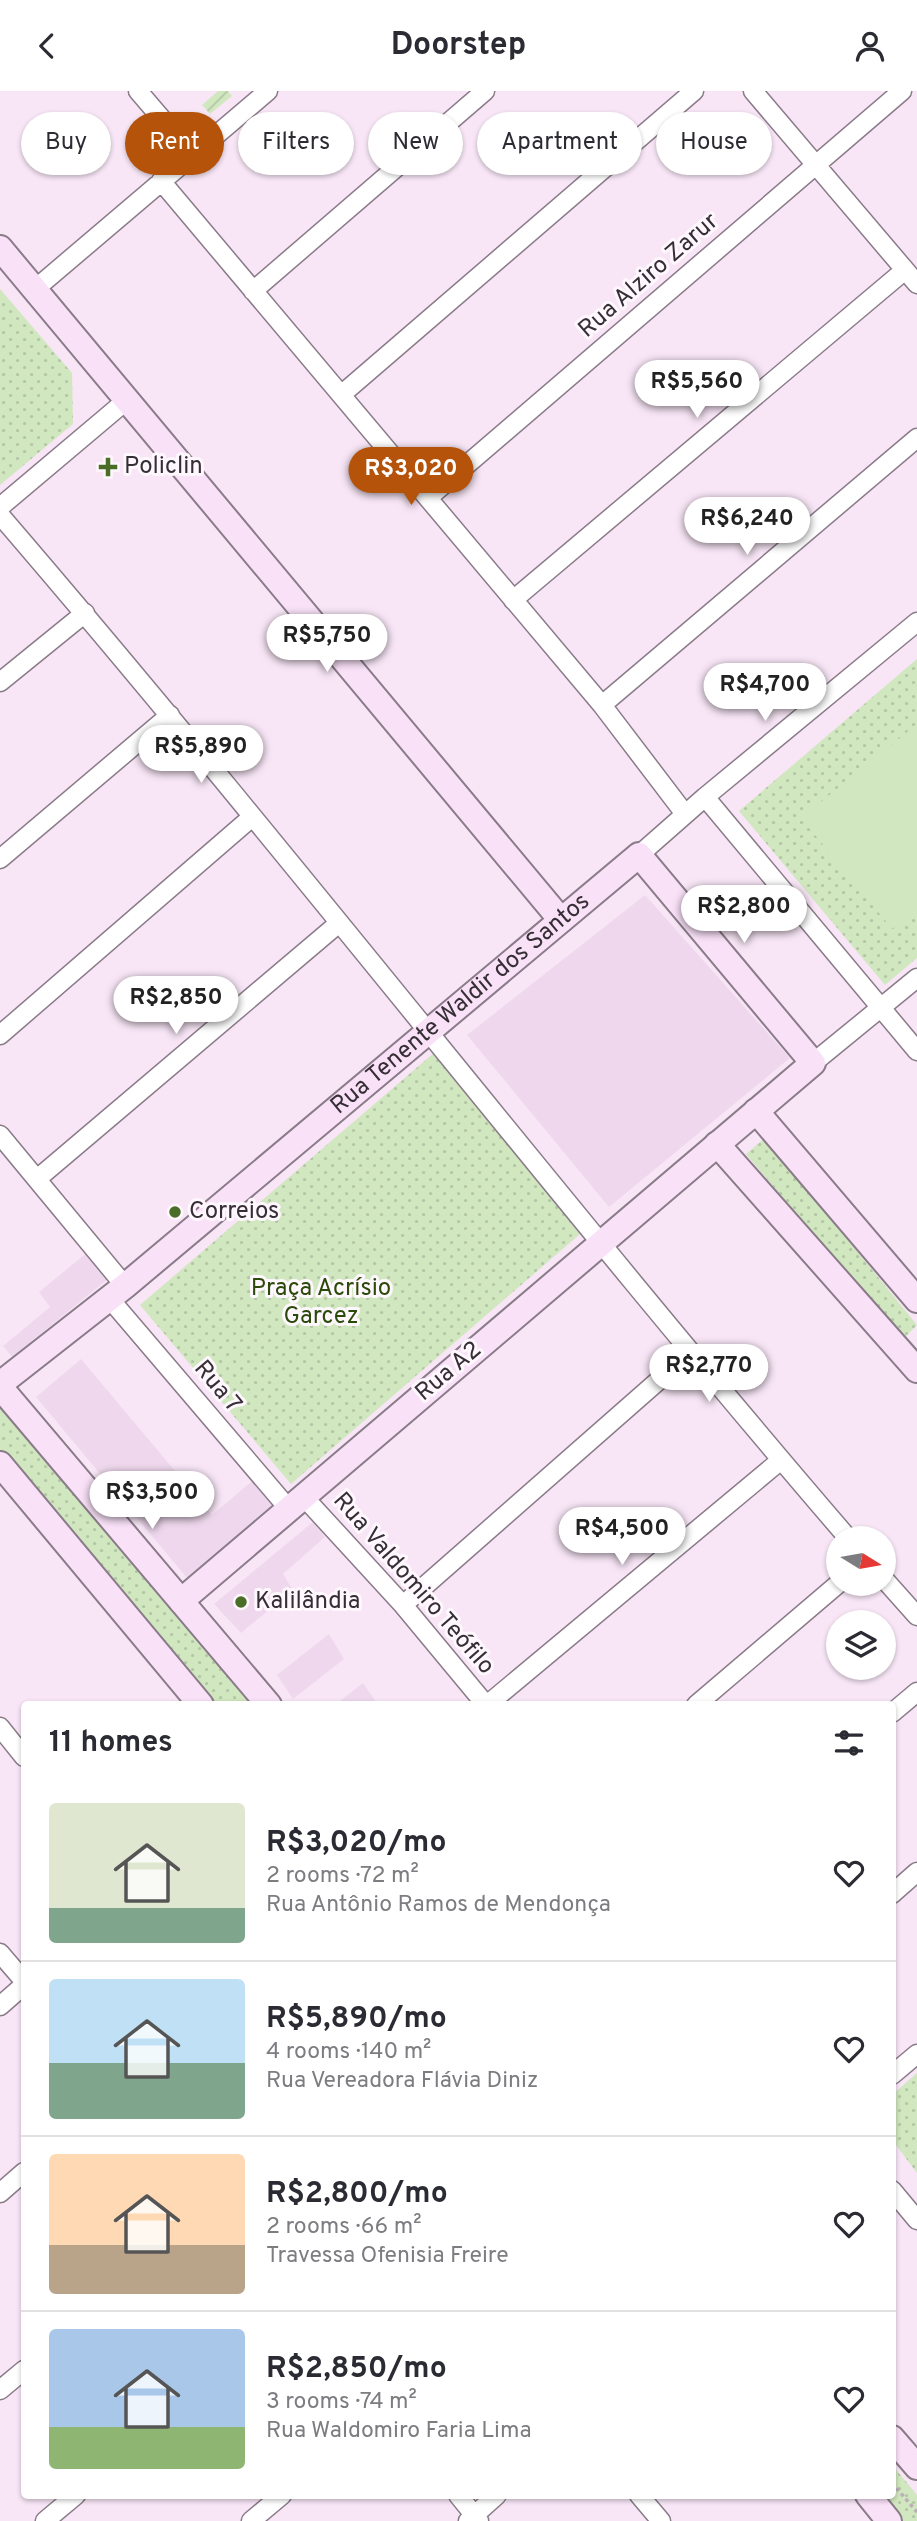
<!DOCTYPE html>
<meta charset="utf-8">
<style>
:root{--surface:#fff;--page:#f2f2f3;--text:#2b2b33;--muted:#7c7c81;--line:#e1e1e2;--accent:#b45309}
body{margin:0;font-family:Overpass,sans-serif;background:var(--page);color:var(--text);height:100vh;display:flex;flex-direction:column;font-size:26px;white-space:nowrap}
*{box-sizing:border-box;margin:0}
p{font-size:23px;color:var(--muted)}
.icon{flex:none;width:38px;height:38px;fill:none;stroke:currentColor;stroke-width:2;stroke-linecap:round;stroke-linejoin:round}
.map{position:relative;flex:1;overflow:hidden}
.sheet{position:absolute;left:21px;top:1610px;width:875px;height:798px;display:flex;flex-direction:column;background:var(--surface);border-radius:7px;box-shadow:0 2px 5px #0004}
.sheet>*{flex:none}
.banner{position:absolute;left:21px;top:21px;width:875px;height:63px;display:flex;gap:14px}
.needle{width:46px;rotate:101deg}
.fabs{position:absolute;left:826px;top:1435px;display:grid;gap:14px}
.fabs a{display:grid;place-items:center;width:70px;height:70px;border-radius:50%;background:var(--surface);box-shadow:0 2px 5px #0004;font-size:35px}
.price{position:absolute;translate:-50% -60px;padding:0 16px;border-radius:24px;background:#fff;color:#222;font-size:23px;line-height:46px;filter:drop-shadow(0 2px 4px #0008)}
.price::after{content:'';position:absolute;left:50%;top:42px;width:21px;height:16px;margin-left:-10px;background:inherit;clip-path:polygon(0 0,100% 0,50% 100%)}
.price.on{background:var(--accent);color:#fff}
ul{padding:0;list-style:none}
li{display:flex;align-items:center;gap:21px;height:175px;padding:0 28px}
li+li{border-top:2px solid var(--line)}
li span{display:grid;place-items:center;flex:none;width:196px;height:140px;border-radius:7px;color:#555}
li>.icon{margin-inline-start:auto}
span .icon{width:84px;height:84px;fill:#fffc;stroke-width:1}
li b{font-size:30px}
h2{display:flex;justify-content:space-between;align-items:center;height:84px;padding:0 28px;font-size:30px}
.chip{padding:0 24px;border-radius:32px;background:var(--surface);box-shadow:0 2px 5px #0004;font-size:24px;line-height:63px}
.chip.on{background:var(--accent);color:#fff}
header{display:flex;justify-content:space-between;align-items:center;height:91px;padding:0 28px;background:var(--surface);font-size:32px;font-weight:700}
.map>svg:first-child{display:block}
</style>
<header><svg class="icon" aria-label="back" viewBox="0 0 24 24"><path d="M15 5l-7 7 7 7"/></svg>Doorstep<svg class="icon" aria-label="person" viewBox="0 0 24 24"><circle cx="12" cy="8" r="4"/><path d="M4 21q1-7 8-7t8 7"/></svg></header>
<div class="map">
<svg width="917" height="2430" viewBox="0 0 917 2430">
<defs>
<pattern id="park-dots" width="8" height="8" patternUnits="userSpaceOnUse" patternTransform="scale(1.75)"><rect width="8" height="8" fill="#d0e7bf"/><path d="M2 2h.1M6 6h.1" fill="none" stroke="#b3c6a5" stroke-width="1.8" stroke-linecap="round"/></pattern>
<pattern id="garden-furrows" width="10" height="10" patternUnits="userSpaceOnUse" patternTransform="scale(1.75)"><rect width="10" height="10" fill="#d0e7bf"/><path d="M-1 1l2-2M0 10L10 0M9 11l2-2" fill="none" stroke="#b3c6a5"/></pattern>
</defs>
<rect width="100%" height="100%" fill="#f8e6f6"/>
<path fill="#efd8ed" d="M 645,804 L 790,967 L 609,1116 L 467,944 Z
M 89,1160 L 108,1188 L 12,1266 L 3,1255 L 50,1216 L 39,1201 Z
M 81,1268 L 212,1424 L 252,1390 L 272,1414 L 187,1487 L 36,1306 Z
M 313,1431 L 325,1446 L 283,1483 L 293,1499 L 241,1542 L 214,1513 Z
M 329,1543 L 344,1568 L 293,1608 L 277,1584 Z
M 363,1592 L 376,1611 L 373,1613 L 336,1613 Z"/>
<path fill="url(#park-dots)" d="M 0,198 L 72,282 L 73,333 L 0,394 Z
M 917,568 L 917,867 L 885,894 L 739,720 Z
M 435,961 L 580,1143 L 291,1393 L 140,1214 Z
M 765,1047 L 917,1234 L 902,1249 L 746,1063 Z
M 0,1312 L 254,1613 L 213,1613 L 0,1362 Z
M 917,1982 L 917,2082 L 893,2050 L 893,2003 Z
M 893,2375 L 917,2404 L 917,2430 L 896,2430 L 875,2405 L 892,2404 Z"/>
<path fill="url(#garden-furrows)" d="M 218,0 L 228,0 L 232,5 L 210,23 L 202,14 Z"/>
<path fill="#d0e7bf" d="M 917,633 L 917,818 L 892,838 L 801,727 Z"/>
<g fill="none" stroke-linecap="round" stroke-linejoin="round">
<defs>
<path id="street" d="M 138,0 L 192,63
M 753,0 L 917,193
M 161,90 L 602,614 L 685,723
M 34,199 L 268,0
M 253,200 L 485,0
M 341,304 L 694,0
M 428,407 L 902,0
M 0,416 L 128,308
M 0,424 C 289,760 559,1111 848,1447
M 513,509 L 905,179
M 0,591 L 85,522
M 602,614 L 917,347
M 705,706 L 917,960
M 639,764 L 705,706 L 917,531
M 0,768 L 170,624
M 0,944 L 252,726
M 813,972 L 917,887
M 0,1044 L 125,1195
M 37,1088 L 339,832
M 109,1207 L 288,1417
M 303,1405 L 403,1514 L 486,1614
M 884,1488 L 917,1525
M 403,1514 L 691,1261
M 487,1614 L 781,1369
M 696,1614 L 838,1493
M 892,1622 L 917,1601
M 0,1636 L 24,1666
M 892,1803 L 917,1781
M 0,1862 L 24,1890
M 0,1915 L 24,1894
M 892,1984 L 917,1963
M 892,2099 L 917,2129
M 0,2102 L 24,2081
M 0,2299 L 24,2279
M 458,2404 L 479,2430
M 639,2404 L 661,2430
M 45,2430 L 76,2404
M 251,2430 L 282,2404
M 468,2430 L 497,2404"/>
<g id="secondary">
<path d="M 0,157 L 561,829"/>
<path d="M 756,1020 L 917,1209"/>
<path d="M 717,1053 L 917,1279"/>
<path id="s1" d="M 0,1293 L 125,1195 L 639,764 L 813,972 L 181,1510"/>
<path d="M 0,1296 L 269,1614"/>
<path d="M 0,1373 L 201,1614"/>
<path d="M 892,2347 L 917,2376"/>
<path d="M 868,2404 L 889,2430"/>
</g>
</defs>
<use href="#street" stroke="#8a7b89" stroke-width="21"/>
<use href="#secondary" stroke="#8a7b89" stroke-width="28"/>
<path stroke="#bcadba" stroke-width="3.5" stroke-dasharray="3.5 3.5" stroke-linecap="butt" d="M 892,2392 L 917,2421"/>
<use href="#street" stroke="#fff" stroke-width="18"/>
<use href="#secondary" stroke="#f9e1f8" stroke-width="24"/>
</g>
<g fill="#4a6e27" stroke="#fef7fe" stroke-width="2.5">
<path d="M104.5 365.5h7v7h7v7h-7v7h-7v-7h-7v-7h7z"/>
<circle cx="175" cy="1121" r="7"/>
<circle cx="241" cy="1511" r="7"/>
</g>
<g text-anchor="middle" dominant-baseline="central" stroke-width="6" stroke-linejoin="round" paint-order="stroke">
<g font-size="24" fill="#352e34" stroke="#fef7fe">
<text transform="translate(649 185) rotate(-41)">Rua Alziro Zarur</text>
<text stroke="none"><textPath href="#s1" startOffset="597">Rua Tenente Waldir dos Santos</textPath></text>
<text transform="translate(449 1281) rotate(-40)">Rua A2</text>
<text transform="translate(217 1296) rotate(50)">Rua 7</text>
<text transform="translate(413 1493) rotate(49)">Rua Valdomiro Teófilo</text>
</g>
<g font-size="24" fill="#352e34" stroke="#fef7fe" text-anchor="start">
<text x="124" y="376">Policlin</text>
<text x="189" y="1121">Correios</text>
<text x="255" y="1511">Kalilândia</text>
</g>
<g font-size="24" fill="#2b4908" stroke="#fef7fe">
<text x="321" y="1198">Praça Acrísio<tspan x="321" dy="28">Garcez</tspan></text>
</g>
</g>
</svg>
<div class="fabs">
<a><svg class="needle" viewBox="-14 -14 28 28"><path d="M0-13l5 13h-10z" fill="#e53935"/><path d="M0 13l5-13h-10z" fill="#7c7c81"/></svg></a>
<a><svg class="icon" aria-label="layers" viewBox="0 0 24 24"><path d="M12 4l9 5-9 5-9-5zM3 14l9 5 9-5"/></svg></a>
</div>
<b class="price" style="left:697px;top:329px">R$5,560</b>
<b class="price on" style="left:411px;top:416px">R$3,020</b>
<b class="price" style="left:747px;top:466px">R$6,240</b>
<b class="price" style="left:327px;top:583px">R$5,750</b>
<b class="price" style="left:765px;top:632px">R$4,700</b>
<b class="price" style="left:201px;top:694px">R$5,890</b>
<b class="price" style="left:744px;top:854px">R$2,800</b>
<b class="price" style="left:176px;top:945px">R$2,850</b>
<b class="price" style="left:709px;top:1313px">R$2,770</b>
<b class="price" style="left:152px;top:1440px">R$3,500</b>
<b class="price" style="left:622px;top:1476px">R$4,500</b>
<div class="banner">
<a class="chip">Buy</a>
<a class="chip on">Rent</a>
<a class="chip">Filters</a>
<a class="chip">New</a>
<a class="chip">Apartment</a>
<a class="chip">House</a>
</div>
<section class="sheet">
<h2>11 homes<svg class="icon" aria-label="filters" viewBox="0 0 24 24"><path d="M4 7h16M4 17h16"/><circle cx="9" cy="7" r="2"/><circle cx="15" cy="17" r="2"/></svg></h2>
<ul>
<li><span style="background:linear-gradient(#dfe7d0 75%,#7fa58c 0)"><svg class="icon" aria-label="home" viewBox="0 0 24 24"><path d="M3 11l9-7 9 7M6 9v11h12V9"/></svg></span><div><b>R$3,020/mo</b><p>2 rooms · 72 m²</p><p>Rua Antônio Ramos de Mendonça</p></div><svg class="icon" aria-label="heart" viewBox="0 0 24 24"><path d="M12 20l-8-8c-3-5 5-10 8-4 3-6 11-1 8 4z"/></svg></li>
<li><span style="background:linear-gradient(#bfe0f5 60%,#7fa58c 0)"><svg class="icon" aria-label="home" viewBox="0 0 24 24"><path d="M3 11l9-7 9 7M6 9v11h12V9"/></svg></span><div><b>R$5,890/mo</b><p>4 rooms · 140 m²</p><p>Rua Vereadora Flávia Diniz</p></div><svg class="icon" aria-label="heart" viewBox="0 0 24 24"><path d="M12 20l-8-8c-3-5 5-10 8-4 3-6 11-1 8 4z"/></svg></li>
<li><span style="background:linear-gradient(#ffd9b3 65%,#b9a48a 0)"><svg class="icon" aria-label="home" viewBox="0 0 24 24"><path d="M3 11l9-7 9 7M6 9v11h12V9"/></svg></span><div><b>R$2,800/mo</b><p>2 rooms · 66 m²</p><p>Travessa Ofenisia Freire</p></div><svg class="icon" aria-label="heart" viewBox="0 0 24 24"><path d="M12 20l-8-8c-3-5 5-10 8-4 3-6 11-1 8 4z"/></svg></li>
<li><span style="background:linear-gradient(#a9c7e8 70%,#8fb573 0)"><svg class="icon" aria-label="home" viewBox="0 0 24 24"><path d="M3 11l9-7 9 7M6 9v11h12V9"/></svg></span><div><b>R$2,850/mo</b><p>3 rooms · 74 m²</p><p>Rua Waldomiro Faria Lima</p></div><svg class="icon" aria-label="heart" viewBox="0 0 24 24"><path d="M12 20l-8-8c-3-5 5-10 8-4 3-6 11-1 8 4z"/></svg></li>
</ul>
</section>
</div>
